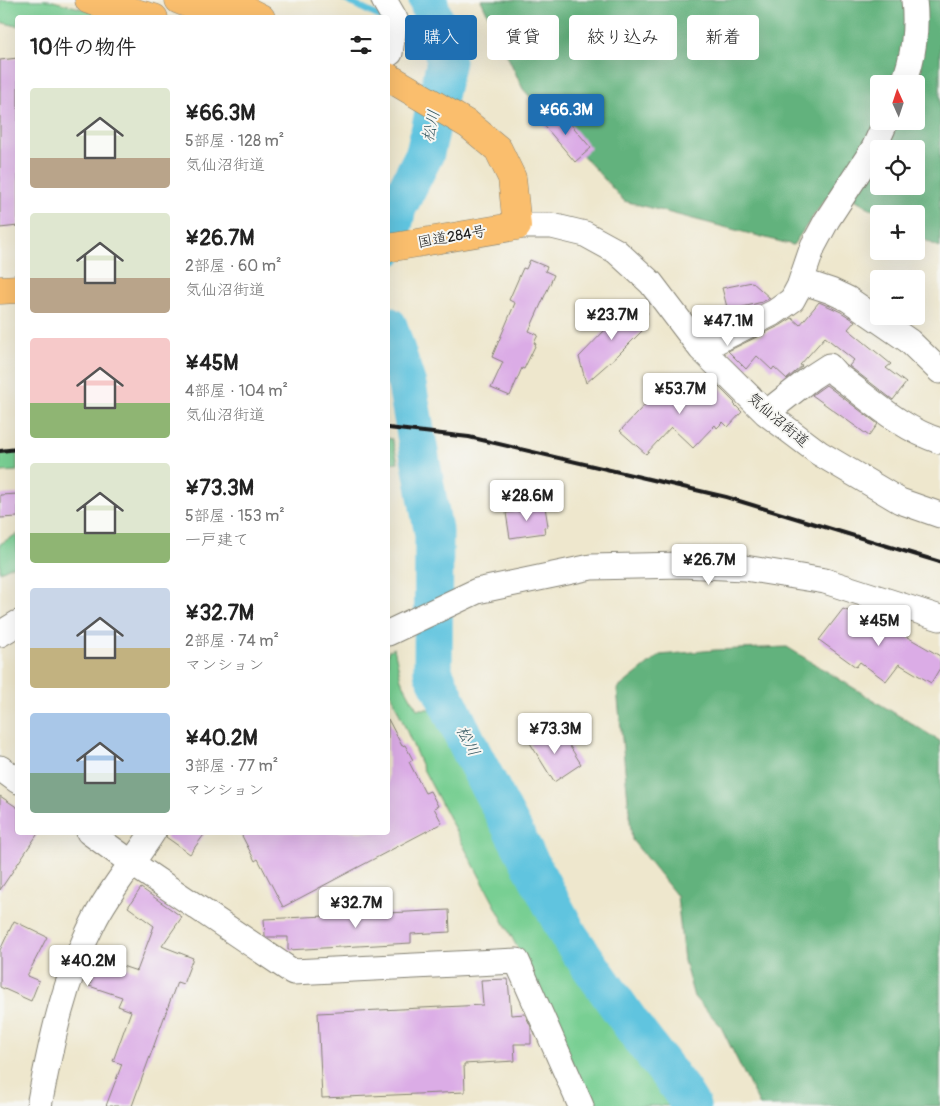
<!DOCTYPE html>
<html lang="ja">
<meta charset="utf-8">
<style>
:root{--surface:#fff;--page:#f2f2f2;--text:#222;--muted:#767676;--accent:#1f6fb2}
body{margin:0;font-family:Pangolin,"Klee One",sans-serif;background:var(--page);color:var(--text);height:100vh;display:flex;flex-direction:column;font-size:19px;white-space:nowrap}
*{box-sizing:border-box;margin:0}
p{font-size:16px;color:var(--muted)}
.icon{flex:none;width:28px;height:28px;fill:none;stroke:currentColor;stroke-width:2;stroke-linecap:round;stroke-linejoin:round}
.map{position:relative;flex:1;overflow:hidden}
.panel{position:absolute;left:15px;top:15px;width:375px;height:820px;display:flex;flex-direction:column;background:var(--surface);border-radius:5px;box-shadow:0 5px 20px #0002}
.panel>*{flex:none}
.top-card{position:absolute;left:405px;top:15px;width:460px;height:45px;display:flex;gap:10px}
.needle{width:32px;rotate:357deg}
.controls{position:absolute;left:870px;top:75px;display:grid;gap:10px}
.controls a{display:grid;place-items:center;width:55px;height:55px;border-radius:5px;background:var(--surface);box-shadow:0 5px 20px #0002;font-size:25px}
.price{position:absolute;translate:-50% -42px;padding:0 11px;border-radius:5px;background:#fff;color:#222;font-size:16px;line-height:32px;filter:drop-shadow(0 1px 2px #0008)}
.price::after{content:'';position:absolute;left:50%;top:30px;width:15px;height:11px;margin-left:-8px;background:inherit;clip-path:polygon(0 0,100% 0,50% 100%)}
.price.selected{background:var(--accent);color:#fff}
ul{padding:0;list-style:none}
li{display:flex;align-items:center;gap:15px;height:125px;padding:0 15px}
li span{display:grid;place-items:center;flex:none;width:140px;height:100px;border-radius:5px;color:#555}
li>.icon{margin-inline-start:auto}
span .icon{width:60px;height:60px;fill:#fffc;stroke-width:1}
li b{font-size:21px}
h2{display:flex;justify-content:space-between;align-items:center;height:60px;padding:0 15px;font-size:21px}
.pill{padding:0 18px;border-radius:5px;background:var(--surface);box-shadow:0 5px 20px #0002;font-size:18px;line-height:45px}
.pill.selected{background:var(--accent);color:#fff}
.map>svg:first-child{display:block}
</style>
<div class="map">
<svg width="940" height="1106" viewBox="0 0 940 1106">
<rect width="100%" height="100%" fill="#f6f6f2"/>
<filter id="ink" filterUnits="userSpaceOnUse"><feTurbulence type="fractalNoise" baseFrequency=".02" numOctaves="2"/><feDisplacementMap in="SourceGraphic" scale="10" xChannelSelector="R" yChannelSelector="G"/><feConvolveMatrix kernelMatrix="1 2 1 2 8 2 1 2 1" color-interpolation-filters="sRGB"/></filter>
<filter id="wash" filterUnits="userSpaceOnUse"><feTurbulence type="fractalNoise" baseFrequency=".0096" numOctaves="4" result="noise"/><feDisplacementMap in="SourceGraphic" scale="20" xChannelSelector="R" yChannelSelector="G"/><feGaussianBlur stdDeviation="1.12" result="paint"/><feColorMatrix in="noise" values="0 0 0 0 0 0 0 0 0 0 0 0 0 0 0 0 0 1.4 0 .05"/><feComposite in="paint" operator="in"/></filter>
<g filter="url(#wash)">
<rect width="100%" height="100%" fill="#eee7cd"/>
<path fill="#78cf93" stroke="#4a7658" d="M 0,0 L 49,0 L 114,17 L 18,18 L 17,26 L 0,22 Z
M 388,438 L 392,439 L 398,462 L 388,463 Z
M 17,452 L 17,471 L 0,472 L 0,454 Z
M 17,534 L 17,564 L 0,572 L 0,544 Z
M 394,648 L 401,680 L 417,709 L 430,709 L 468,769 L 503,839 L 594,995 L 674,1088 L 684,1106 L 593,1106 L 517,947 L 423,769 L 388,687 L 388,651 Z"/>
<path fill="#62b27d" stroke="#3f674c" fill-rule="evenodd" d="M 481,0 L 940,0 L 940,248 L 916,235 L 916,214 L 880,214 L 834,187 L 793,245 L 624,201 L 523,89 ZM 879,84 L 916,84 L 916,121 L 879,121 ZM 879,149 L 916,149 L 916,186 L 879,186 Z
M 787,647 L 940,741 L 940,1106 L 760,1106 L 720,1025 L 694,997 L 684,961 L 677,896 L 632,840 L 617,689 L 660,655 L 715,650 Z"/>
<path fill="#61c4df" stroke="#3e707e" d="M 646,1028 L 702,1106 L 684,1106 L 674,1088 L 633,1040 Z"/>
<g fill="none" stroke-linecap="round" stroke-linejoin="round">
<path stroke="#61c4df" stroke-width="6" d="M 345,0 L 382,18
M 399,21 L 437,29"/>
<path stroke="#61c4df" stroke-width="39" d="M 388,247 L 397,208 L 425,153 L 446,61 L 428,0
M 388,326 L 407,385 L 434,535 L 433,672 L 473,755 L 569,936 L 636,1031 L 681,1090 L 691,1106"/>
</g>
<g id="blocks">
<path fill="#dbace6" d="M 18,58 L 18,226 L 0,228 L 0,60 Z
M 558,109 L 591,148 L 575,162 L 542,123 Z
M 530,260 L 547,267 L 545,271 L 554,275 L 529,331 L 538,335 L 534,343 L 536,344 L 524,369 L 522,368 L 510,396 L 491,388 L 503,362 L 492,357 L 515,303 L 509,300 L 523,268 L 526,269 Z
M 752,282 L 770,298 L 762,302 L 728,311 L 722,288 Z
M 634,300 L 648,313 L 636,325 L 642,331 L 618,355 L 586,383 L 579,357 Z
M 819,302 L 841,312 L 855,321 L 848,329 L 891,364 L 886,368 L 906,383 L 893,400 L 849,366 L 854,360 L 825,337 L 800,365 L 802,366 L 787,379 L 774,367 L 772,370 L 757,356 L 746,369 L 728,351 L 781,325 L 792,318 L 800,325 Z
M 669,376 L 682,389 L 686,385 L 700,400 L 715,383 L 735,403 L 734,404 L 742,412 L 728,427 L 723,422 L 717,428 L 715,425 L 693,448 L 671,427 L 646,454 L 620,431 L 653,396 L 651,394 Z
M 826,385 L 878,424 L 869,436 L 812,395 Z
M 18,494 L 18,517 L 0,518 L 0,495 Z
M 545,507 L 548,526 L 544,527 L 545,533 L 510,538 L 506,513 Z
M 843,609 L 895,630 L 940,656 L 940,668 L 931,683 L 899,664 L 886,681 L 860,662 L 856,667 L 819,640 Z
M 388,719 L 402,746 L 405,745 L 413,760 L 409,762 L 425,793 L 430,791 L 438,806 L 434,808 L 442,823 L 283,907 L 258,859 L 255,861 L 240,832 L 388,832 Z
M 553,729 L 560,739 L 564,737 L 581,764 L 554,782 L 530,743 Z
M 0,796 L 18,808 L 18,832 L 39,832 L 0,890 Z
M 167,832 L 206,832 L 190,854 L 166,837 Z
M 141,888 L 182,917 L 162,946 L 193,958 L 183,984 L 177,982 L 132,1106 L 106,1106 L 122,1064 L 113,1061 L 131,1011 L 118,1006 L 122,997 L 89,986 L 101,959 L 137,971 L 154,926 L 128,907 Z
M 449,910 L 450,932 L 411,934 L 411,943 L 288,950 L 288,937 L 267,937 L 265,936 L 264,919 Z
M 14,921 L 47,937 L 27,976 L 39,981 L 31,1001 L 0,987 L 0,950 Z
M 508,979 L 511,1015 L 525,1014 L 531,1027 L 531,1044 L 514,1044 L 515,1061 L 464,1064 L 465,1092 L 322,1098 L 318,1013 L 483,1005 L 481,980 Z"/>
</g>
</g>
<g filter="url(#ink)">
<use href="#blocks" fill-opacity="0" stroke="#858274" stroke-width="1"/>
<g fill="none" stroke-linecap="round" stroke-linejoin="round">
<defs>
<path id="minor" d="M 384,0 L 395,19 L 390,53 L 388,54
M 903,84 C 914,58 917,27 914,0
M 517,226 L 552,226 L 585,234 L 616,251 L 651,283 L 701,349 L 766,413 L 819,453 L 900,501 L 940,515
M 799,287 L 810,284 L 831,291 L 848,299 L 909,341 L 940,371
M 701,349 L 775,312 L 792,300 L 799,287 L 813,246 L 827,220 L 874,148 L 886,121
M 766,413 L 812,377 L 829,366 L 837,375 C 870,399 901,429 940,441
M 388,633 L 477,591 L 591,567 L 682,565 L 745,568 L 825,581 L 940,618
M 0,634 L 18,623
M 0,768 L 18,781
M 89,832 L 133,864 L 293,972 L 517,961 L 581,1106
M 39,1106 C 51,1043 64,979 94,921 C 110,889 134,862 153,832"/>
<path id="highway" d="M 89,0 L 154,18
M 179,0 L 224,18
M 225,0 L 261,18
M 388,77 L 469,125 L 498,149 L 512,178 L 517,226 L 388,248
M 0,290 L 18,289"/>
</defs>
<use href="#minor" stroke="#858274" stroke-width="27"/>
<use href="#highway" stroke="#858274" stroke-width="29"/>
<use href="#minor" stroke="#fff" stroke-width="25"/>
<use href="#highway" stroke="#fabe6d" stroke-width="28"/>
<path stroke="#1c1c1c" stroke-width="4" d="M 388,428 L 469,437 L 726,497 L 940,562
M 0,451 L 18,449"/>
</g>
</g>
<g text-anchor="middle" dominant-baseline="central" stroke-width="4" stroke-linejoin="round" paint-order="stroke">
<g font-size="15" fill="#1c1c1c" stroke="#f6f6f2">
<text transform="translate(452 237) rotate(-10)">国道284号</text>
<text transform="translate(778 420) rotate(40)">気仙沼街道</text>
</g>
<g font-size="16" font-style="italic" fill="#345760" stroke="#f6f6f2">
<text transform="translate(431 126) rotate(-77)">松川</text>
<text transform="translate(468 741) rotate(63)">松川</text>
</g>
</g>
</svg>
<div class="controls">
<a><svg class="needle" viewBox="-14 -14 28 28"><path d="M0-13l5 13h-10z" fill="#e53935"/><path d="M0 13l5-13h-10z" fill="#767676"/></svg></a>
<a><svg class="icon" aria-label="locate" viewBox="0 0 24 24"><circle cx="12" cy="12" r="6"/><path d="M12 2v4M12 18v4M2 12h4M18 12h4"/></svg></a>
<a>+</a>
<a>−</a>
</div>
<b class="price selected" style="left:566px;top:136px">¥66.3M</b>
<b class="price" style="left:612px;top:341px">¥23.7M</b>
<b class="price" style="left:728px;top:347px">¥47.1M</b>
<b class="price" style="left:680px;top:415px">¥53.7M</b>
<b class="price" style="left:527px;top:522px">¥28.6M</b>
<b class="price" style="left:709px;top:586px">¥26.7M</b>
<b class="price" style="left:879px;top:647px">¥45M</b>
<b class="price" style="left:555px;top:755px">¥73.3M</b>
<b class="price" style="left:356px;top:929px">¥32.7M</b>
<b class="price" style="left:88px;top:987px">¥40.2M</b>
<div class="top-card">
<a class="pill selected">購入</a>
<a class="pill">賃貸</a>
<a class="pill">絞り込み</a>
<a class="pill">新着</a>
</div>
<section class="panel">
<h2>10件の物件<svg class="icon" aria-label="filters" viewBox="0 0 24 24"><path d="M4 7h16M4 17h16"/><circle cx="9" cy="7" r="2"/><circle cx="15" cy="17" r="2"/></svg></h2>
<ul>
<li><span style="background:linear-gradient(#dfe7d0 70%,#b9a48a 0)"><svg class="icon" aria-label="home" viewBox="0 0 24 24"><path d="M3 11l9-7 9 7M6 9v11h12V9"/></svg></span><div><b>¥66.3M</b><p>5部屋 · 128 m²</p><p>気仙沼街道</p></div></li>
<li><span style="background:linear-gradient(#dfe7d0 65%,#b9a48a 0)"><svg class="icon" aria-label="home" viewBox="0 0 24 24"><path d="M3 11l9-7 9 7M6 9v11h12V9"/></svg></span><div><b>¥26.7M</b><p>2部屋 · 60 m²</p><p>気仙沼街道</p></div></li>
<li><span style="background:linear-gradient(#f6c9c9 65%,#8fb573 0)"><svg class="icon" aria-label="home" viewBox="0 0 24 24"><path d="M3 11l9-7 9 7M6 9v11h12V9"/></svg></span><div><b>¥45M</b><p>4部屋 · 104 m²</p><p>気仙沼街道</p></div></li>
<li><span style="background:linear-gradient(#dfe7d0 70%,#8fb573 0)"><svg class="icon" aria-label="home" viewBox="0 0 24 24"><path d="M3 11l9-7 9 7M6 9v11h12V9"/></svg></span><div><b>¥73.3M</b><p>5部屋 · 153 m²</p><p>一戸建て</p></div></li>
<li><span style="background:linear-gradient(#c9d6e8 60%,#c2b280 0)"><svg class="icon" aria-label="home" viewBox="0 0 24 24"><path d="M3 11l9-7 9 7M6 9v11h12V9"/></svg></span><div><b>¥32.7M</b><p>2部屋 · 74 m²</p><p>マンション</p></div></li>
<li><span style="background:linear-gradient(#a9c7e8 60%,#7fa58c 0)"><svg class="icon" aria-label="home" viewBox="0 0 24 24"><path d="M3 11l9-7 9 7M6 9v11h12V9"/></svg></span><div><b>¥40.2M</b><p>3部屋 · 77 m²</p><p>マンション</p></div></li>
</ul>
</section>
</div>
